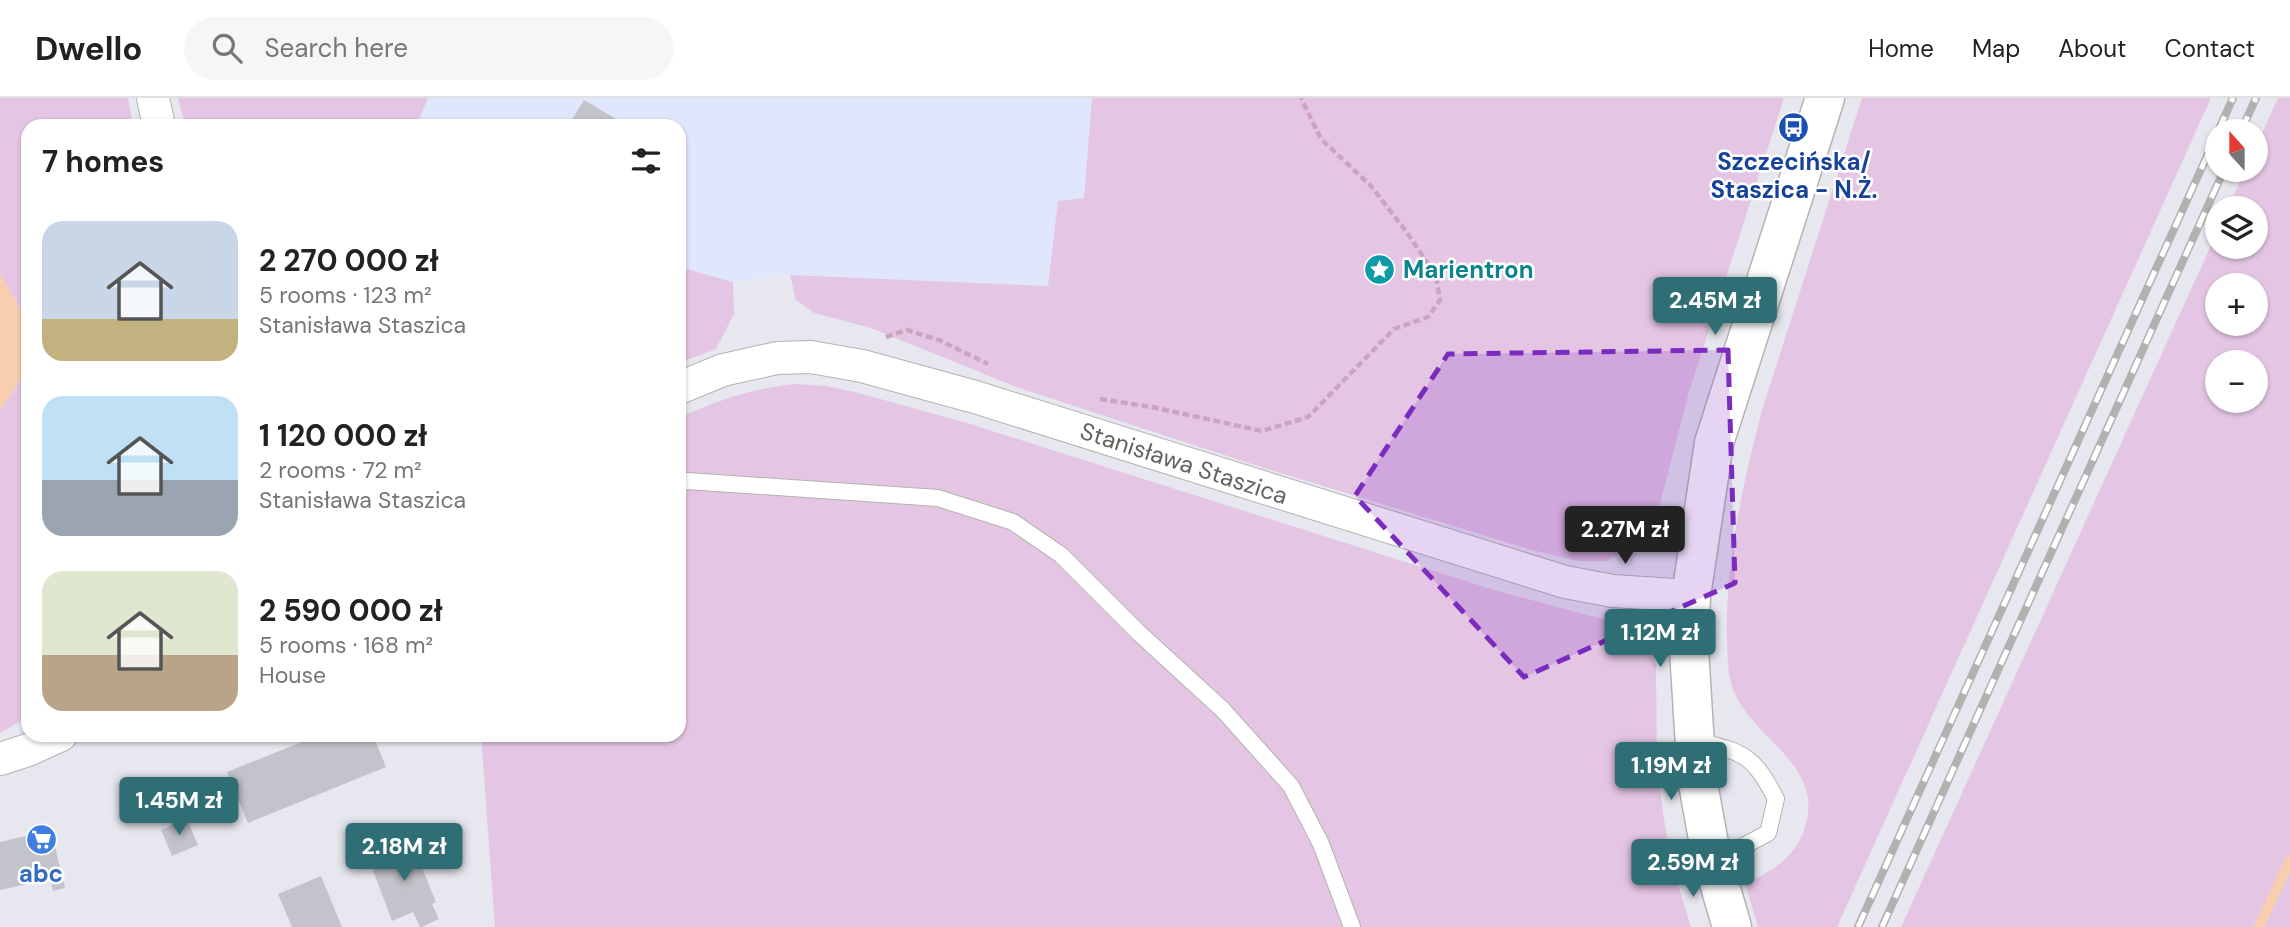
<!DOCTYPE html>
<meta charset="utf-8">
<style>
:root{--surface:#fff;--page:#f6f6f6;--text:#222;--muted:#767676;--line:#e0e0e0;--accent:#306e75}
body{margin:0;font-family:"DM Sans",sans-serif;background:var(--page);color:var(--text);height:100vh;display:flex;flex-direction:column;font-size:26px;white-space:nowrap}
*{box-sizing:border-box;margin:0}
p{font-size:23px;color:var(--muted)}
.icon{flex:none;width:38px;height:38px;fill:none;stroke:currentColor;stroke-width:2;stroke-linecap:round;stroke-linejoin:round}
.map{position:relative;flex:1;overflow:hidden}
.drawer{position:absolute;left:21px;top:21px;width:665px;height:623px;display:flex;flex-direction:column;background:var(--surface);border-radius:21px;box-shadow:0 2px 5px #0004}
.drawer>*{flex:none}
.needle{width:46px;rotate:339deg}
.buttons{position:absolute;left:2205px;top:21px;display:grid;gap:14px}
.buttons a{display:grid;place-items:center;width:63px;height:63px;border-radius:50%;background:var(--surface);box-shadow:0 2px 5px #0004;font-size:35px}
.price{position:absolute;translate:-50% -60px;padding:0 16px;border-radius:7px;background:var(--accent);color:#fff;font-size:23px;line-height:46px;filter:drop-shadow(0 2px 4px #0008)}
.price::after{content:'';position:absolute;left:50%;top:42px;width:21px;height:16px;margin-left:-10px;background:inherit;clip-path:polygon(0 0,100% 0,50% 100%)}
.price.selected{background:#222;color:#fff}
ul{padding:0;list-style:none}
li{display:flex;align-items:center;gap:21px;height:175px;padding:0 21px}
li span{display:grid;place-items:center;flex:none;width:196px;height:140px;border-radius:21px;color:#555}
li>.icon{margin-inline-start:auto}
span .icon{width:84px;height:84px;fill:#fffc;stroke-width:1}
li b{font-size:30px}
h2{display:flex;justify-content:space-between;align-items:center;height:84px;padding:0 21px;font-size:30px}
header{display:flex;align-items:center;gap:42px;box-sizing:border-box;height:98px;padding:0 35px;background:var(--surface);border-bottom:2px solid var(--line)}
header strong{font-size:33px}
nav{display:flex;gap:38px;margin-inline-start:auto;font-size:24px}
.search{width:490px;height:63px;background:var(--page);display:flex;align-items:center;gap:18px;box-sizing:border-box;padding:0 24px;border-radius:38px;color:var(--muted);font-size:26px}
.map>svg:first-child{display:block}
</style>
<header>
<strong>Dwello</strong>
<div class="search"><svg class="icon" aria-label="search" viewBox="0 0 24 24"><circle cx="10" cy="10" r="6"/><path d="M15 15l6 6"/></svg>Search here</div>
<nav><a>Home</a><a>Map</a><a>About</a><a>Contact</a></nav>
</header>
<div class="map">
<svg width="2290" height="829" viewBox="0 0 2290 829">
<rect width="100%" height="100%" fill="#e7e8ef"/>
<path fill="#e0e6fb" d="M 428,0 L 1092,0 L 1084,100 L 1058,103 L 1048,188 L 779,177 L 733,184 L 679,169 L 679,28 L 416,28 Z"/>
<path fill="#e4c6e4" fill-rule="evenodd" d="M 0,0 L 128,0 L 133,28 L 28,28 L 28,619 L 0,635 L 0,313 L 27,271 L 21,213 L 0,175 Z
M 178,0 L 428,0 L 416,28 L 185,28 Z
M 1092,0 L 1784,0 L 1689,294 L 1655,425 L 1648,437 L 1637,447 L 1606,463 L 1578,463 L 1532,452 L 1264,370 L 1016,289 L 871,230 L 814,215 L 796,202 L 790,177 L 1048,188 L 1058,103 L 1084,100 Z
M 1862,0 L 2211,0 L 1837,829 L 1758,829 L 1745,785 C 1771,774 1792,762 1803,735 C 1832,661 1736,638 1729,575 C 1720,488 1740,396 1762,312 Z
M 2278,0 L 2290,0 L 2290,829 L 1901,829 L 2217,134 L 2217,149 L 2256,149 L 2256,110 L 2228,110 L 2245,72 L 2256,72 L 2256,49 ZM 2217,187 L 2256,187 L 2256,226 L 2217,226 ZM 2256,264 L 2256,303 L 2217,303 L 2217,264 Z
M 679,169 L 733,184 L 734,216 L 716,251 L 679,265 Z
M 795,286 L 826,288 L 855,294 L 967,325 L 1494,492 L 1625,527 L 1644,543 L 1656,566 L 1657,668 L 1663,715 L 1671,763 L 1691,829 L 495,829 L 481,637 L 679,637 L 679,320 C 716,302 754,290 795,286 Z"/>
<path fill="#f7cfae" d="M 0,175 L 21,213 L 27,271 L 0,313 Z"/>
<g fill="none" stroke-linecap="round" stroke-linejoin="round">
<path stroke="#f7cfae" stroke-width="10" d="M 2259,829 L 2290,762"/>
</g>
<path fill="#c3c4cb" d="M 584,2 L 628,28 L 568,28 Z
M 319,637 L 373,637 L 386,669 L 248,725 L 227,674 Z
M 187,721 L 198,747 L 172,758 L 161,732 Z
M 51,732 L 65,790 L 53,793 L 50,781 L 0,792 L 0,744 Z
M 410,740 L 436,804 L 432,806 L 439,821 L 422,829 L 420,829 L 413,814 L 392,823 L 368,759 Z
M 321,778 L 342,829 L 292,829 L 278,796 Z"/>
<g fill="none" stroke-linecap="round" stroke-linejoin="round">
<defs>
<path id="service" d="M 679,384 L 687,383 L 938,400 L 1013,424 L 1061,457 L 1139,535 L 1223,612 L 1291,688 L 1321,746 L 1352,829
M 1695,642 C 1744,655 1752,655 1776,701 L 1768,735 L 1738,751 L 1711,757"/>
<path id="minor" d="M 153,0 L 159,28
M 679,290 L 723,272 L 777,260 L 811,259 L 862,268 L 975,299 L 1565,484 L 1613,493 L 1691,498
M 0,661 L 28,652 L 61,637"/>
<path id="tertiary" d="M 1732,829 L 1711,757 L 1697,680 L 1689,552 L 1691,498 L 1714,345 L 1825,0"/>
</defs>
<use href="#service" stroke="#b5b3af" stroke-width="18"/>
<use href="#minor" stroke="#b5b3af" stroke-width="34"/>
<use href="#tertiary" stroke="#b5b3af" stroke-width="41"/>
<path stroke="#cca4c0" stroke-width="4.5" stroke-dasharray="7 3.5" stroke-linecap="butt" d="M 886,239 L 907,232 L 939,242 L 988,266
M 1100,301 L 1152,309 L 1262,333 L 1308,319 L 1394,231 L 1428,219 L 1440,202 L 1436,178 L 1406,133 L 1370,87 L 1321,41 L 1301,0"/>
<use href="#service" stroke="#fff" stroke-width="16"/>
<use href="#minor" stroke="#fff" stroke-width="32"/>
<use href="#tertiary" stroke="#fff" stroke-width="38"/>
<defs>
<path id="rail" d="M 2218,33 L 2233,0
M 2241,33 L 2256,0
M 1858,829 L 2217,36
M 1882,829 L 2224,72"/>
</defs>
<use href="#rail" stroke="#b1b1b0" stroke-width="8"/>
<use href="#rail" stroke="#fff" stroke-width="5" stroke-dasharray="16" stroke-linecap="butt"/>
</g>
<path fill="#7b2cbf" fill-opacity="0.2" stroke="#7b2cbf" stroke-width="5" stroke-dasharray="14 9" stroke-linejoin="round" d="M 1728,252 L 1735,485 L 1524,579 L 1355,398 L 1448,256 Z"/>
<defs>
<symbol id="bus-disc" viewBox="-11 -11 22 22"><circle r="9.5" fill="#1a4fb4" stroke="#fff"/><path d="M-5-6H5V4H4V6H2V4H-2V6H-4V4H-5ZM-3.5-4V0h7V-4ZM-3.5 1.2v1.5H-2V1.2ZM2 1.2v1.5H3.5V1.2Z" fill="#fff"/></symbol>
<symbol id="sight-disc" viewBox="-11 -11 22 22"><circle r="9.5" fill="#0f9aa8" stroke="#fff"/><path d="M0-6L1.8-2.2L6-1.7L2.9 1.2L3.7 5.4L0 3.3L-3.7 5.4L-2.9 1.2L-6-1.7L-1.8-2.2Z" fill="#fff"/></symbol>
<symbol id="supermarket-disc" viewBox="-11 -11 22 22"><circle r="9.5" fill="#3f7fe0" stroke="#fff"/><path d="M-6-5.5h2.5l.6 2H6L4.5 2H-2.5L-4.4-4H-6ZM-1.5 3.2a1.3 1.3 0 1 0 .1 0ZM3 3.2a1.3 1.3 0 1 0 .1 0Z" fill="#fff"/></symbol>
</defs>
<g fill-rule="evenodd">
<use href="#bus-disc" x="1776" y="12" width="35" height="35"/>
<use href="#sight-disc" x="1362" y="154" width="35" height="35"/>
<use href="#supermarket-disc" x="24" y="724" width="35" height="35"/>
</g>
<g text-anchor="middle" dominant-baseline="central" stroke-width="5" stroke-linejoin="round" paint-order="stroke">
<g font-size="24" font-weight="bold" fill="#164399" stroke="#fff">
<text x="1794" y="63">Szczecińska/<tspan x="1794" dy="28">Staszica - N.Ż.</tspan></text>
</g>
<g font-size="24" font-weight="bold" fill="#0d838f" stroke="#fff" text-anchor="start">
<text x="1403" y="171">Marientron</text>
</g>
<g font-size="24" fill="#65625e" stroke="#fff">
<text transform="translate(1184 365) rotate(18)">Stanisława Staszica</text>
</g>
<g font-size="24" font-weight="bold" fill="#366cbe" stroke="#fff">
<text x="41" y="775">abc</text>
</g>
</g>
</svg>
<div class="buttons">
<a><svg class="needle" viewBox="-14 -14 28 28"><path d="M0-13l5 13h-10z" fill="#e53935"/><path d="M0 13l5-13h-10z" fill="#767676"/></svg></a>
<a><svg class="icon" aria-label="layers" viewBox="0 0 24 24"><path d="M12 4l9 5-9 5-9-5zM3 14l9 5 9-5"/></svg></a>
<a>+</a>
<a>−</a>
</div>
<b class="price" style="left:1715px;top:239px">2.45M zł</b>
<b class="price selected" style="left:1625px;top:468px">2.27M zł</b>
<b class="price" style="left:1660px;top:571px">1.12M zł</b>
<b class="price" style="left:1671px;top:704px">1.19M zł</b>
<b class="price" style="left:179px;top:739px">1.45M zł</b>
<b class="price" style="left:404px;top:785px">2.18M zł</b>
<b class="price" style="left:1693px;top:801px">2.59M zł</b>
<section class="drawer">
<h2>7 homes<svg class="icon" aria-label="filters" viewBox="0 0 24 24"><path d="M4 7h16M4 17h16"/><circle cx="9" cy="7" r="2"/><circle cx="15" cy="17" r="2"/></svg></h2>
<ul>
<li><span style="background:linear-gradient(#c9d6e8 70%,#c2b280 0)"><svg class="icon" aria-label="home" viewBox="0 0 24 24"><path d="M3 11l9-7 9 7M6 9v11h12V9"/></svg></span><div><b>2 270 000 zł</b><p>5 rooms · 123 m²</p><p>Stanisława Staszica</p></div></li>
<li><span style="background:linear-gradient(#bfe0f5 60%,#9aa5b1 0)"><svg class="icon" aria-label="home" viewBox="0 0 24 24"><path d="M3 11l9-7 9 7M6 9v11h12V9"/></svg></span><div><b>1 120 000 zł</b><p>2 rooms · 72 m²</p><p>Stanisława Staszica</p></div></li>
<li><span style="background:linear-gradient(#dfe7d0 60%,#b9a48a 0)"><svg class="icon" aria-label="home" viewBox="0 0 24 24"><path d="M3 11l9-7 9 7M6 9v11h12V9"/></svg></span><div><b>2 590 000 zł</b><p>5 rooms · 168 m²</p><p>House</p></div></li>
</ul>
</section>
</div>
